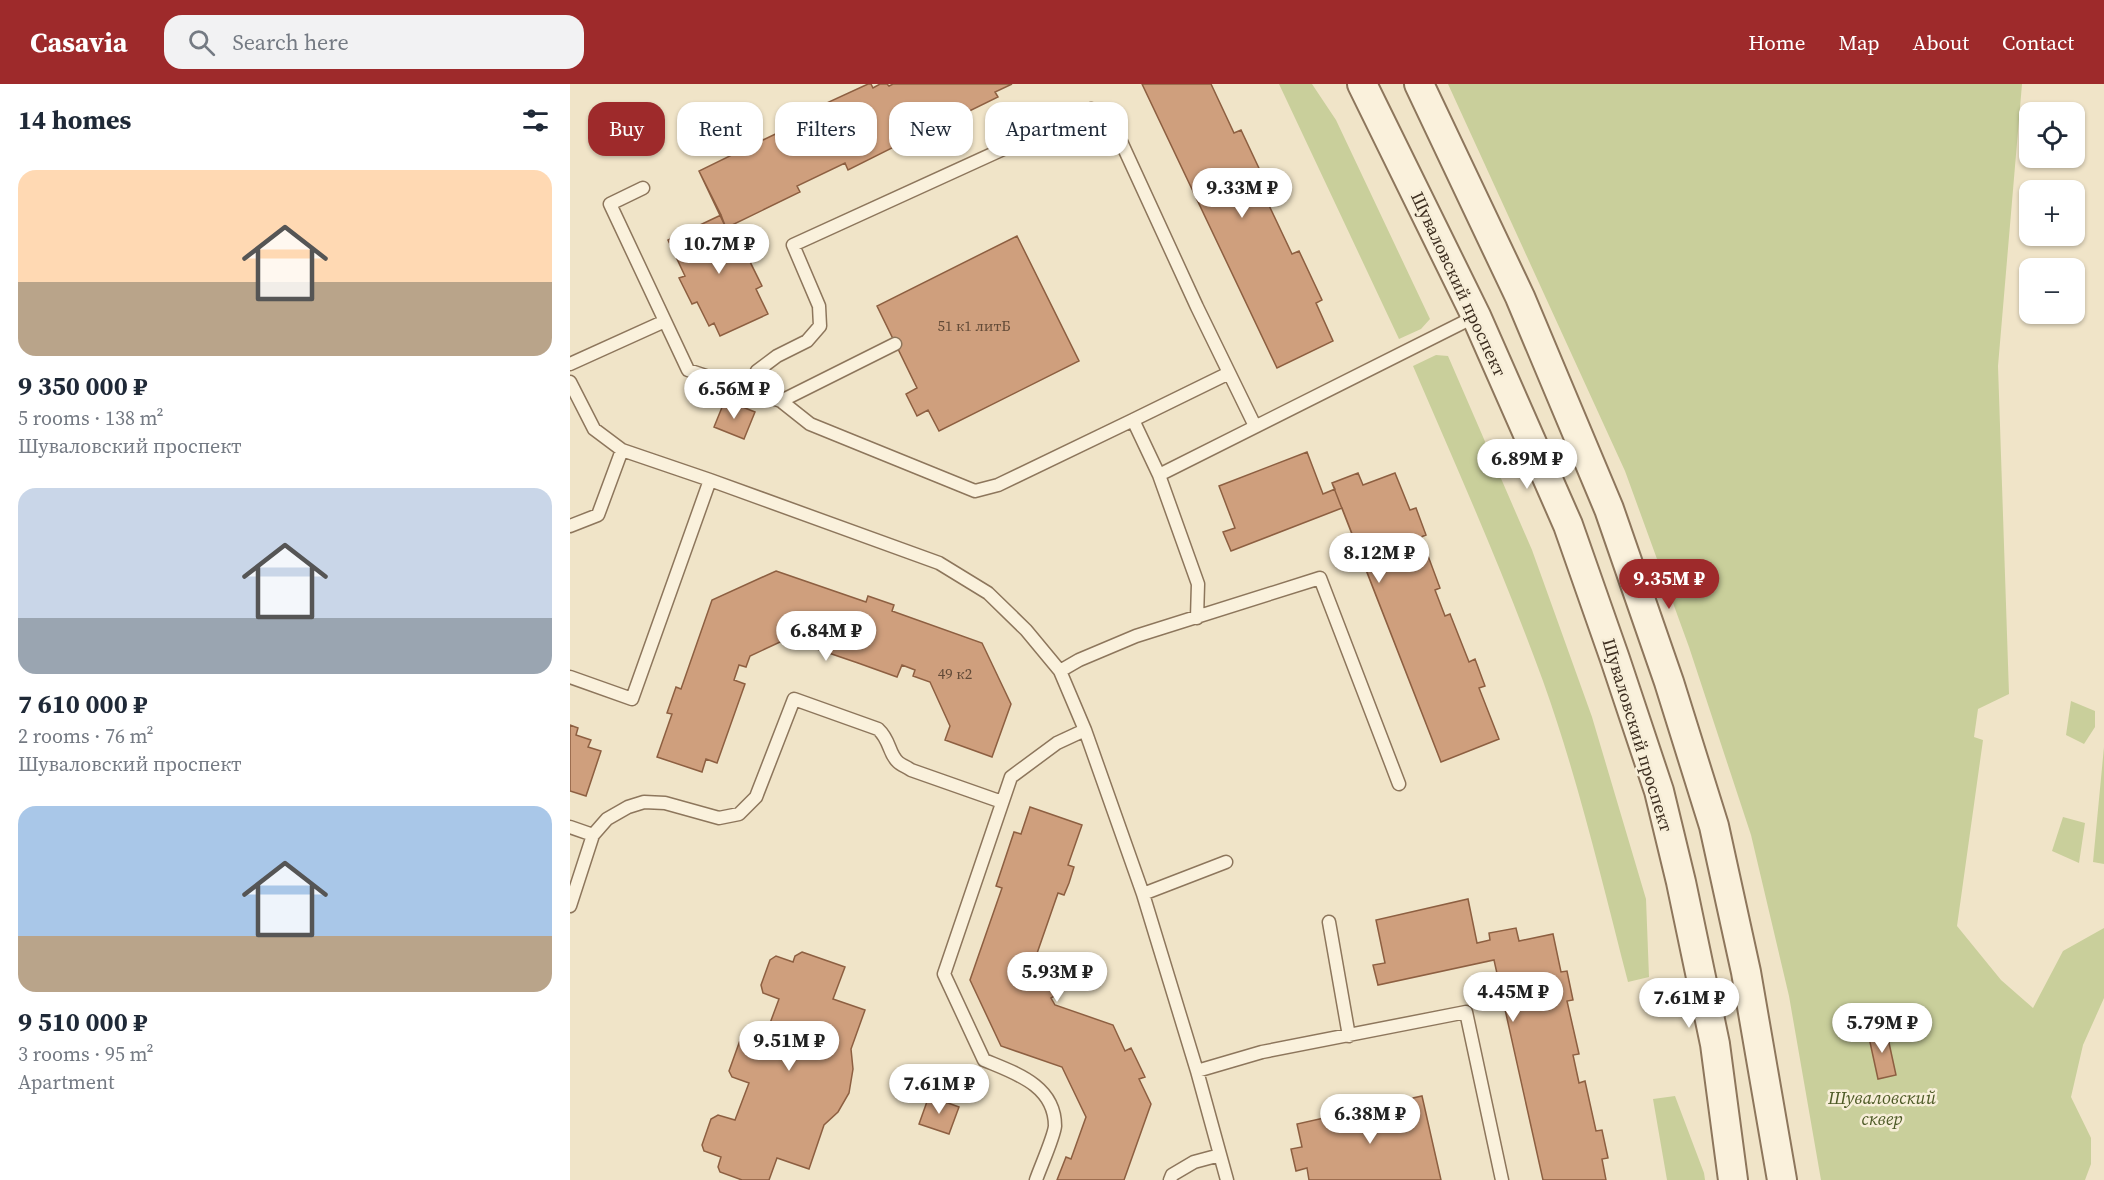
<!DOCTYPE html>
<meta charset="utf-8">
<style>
:root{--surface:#fff;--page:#f2f2f3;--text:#1f2937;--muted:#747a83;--accent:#9e2a2b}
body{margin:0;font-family:"Source Serif 4",serif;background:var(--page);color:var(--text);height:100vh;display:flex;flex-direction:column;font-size:22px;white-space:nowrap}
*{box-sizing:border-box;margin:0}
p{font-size:20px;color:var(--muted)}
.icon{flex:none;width:33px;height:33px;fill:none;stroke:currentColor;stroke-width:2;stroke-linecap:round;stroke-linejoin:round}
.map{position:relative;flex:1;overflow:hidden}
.drawer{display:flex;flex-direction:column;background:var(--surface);width:570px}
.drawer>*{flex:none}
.hud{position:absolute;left:18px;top:18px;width:570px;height:54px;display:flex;gap:12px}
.tools{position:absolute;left:1449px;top:18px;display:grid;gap:12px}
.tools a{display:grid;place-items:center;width:66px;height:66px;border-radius:12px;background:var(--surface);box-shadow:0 2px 4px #0004;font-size:30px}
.price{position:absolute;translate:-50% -51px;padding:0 14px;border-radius:21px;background:#fff;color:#222;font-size:20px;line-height:39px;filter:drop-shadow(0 2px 3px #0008)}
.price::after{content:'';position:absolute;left:50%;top:36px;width:18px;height:14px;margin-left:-9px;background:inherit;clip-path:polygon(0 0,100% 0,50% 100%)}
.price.active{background:var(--accent);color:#fff}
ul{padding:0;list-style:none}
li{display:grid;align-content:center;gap:12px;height:318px;padding:0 18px}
li span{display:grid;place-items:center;height:186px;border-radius:18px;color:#555}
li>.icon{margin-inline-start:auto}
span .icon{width:108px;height:108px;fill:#fffc;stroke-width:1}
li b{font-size:26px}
h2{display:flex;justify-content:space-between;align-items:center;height:72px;padding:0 18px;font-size:26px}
.chip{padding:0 21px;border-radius:18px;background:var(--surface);box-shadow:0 2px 4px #0004;font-size:21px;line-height:54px}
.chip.active{background:var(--accent);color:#fff}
header{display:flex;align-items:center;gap:36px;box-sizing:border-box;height:84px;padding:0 30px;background:var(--accent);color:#fff}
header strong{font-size:28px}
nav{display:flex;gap:33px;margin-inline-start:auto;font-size:21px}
.search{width:420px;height:54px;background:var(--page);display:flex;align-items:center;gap:15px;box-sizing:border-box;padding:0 21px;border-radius:18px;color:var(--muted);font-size:22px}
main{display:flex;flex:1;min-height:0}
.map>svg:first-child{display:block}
</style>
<header>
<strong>Casavia</strong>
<div class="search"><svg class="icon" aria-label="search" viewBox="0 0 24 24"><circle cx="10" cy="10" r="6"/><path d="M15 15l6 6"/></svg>Search here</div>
<nav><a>Home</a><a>Map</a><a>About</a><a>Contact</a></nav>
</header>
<main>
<section class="drawer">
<h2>14 homes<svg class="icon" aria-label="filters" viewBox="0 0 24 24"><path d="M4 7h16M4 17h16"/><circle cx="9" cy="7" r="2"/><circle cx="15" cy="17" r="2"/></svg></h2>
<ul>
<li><span style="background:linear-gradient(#ffd9b3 60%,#b9a48a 0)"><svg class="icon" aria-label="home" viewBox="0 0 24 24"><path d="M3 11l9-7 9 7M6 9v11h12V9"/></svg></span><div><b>9 350 000 ₽</b><p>5 rooms · 138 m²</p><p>Шуваловский проспект</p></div></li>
<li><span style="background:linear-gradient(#c9d6e8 70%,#9aa5b1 0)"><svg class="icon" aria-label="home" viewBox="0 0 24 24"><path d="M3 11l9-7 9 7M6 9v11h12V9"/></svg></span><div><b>7 610 000 ₽</b><p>2 rooms · 76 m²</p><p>Шуваловский проспект</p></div></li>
<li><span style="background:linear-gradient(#a9c7e8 70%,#b9a48a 0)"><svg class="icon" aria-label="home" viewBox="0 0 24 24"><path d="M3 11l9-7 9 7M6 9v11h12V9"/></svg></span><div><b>9 510 000 ₽</b><p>3 rooms · 95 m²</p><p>Apartment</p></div></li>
</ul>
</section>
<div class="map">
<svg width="1534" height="1096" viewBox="0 0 1534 1096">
<rect width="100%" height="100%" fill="#f0e4c8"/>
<path fill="#c9cf9b" d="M 709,0 L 742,0 L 766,36 L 860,235 L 851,245 L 829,255 Z
M 878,0 L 1452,0 L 1428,282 L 1439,610 L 1408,625 L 1404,653 L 1413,656 L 1387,842 L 1431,896 L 1463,924 L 1493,867 L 1534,844 L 1534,914 L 1513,961 L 1501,1013 L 1521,1054 L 1521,1080 L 1515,1096 L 1251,1096 L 1219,912 L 1181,751 L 1119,563 L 1055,387 Z
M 866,271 L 878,272 L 962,466 L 1022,633 L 1076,815 L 1079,893 L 1058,898 C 1032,797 1008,695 973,597 C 934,490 888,386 843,282 Z
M 1501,617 L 1525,627 L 1525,643 L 1514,660 L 1496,651 Z
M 1534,663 L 1534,780 L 1523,778 Z
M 1493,733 L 1515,739 L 1509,779 L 1482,767 Z
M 1105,1012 L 1134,1089 L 1135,1096 L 1097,1096 L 1083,1015 Z"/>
<path fill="#cf9f7d" stroke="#8d5f41" stroke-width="1.5" d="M 298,0 L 301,0 L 303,4 L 310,0 L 317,0 L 319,2 L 323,0 L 442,0 L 425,8 L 428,13 L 375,39 L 372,33 L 328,55 L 330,60 L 278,86 L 275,79 L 227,102 L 230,108 L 156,144 L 129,87 L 166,69 L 163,64 L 190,51 L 193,56 L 218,44 L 220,48 L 242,38 L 240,34 L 253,28 L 250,22 Z
M 298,0 L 301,0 L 303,4 L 310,0 L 317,0 L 319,2 L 323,0 L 442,0 L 425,8 L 428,13 L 375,39 L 372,33 L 328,55 L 330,60 L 278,86 L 275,79 L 227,102 L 230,108 L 162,141 L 192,202 L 186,205 L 198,230 L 150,252 L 144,239 L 139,242 L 127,218 L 122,220 L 109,194 L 115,192 L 98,156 L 151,131 L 129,87 L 166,69 L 163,64 L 190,51 L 193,56 L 218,44 L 220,48 L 242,38 L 240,34 L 253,28 L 250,22 Z
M 572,0 L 641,0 L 664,49 L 671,46 L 694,95 L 688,98 L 722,170 L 729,167 L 752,216 L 746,219 L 763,257 L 707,284 Z
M 572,0 L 641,0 L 664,49 L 671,46 L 694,95 L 688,98 L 722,170 L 729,167 L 752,216 L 746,219 L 763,257 L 707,284 Z
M 151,131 L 156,144 L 162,141 L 174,166 L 192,202 L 186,205 L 198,230 L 150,252 L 144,239 L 139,242 L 127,218 L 122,220 L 109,194 L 115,192 L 98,156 Z
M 447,152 L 509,277 L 369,347 L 358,326 L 347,332 L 336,310 L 347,304 L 307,222 Z
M 155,316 L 185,328 L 174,355 L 144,343 Z
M 737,368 L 753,410 L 765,405 L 762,399 L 788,389 L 793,401 L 825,389 L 840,426 L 846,424 L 856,451 L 851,453 L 870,504 L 865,506 L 875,532 L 880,530 L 899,578 L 905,575 L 915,602 L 909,604 L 929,655 L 871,678 L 772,424 L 661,467 L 653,448 L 665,444 L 649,402 Z
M 788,389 L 793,401 L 825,389 L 840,426 L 846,424 L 856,451 L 851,453 L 870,504 L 865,506 L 875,532 L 880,530 L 899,578 L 905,575 L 915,602 L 909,604 L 929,655 L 871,678 L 762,399 Z
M 206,487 L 296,518 L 298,512 L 324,521 L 322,527 L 412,559 L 441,620 L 422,673 L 375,656 L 380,642 L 360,598 L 343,592 L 345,586 L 332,581 L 327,593 L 288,579 L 247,565 L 251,553 L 239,549 L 237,555 L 225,551 L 180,572 L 176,583 L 169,581 L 164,596 L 175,600 L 147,679 L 136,675 L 132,688 L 87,673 L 102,630 L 97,629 L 106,603 L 111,605 L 142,516 Z
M 0,641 L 8,644 L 6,651 L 21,656 L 18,663 L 31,667 L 16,712 L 0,707 Z
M 460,723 L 512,741 L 498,781 L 504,783 L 499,799 L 494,811 L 488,809 L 464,878 L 469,887 L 474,885 L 486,911 L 481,914 L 485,921 L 543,941 L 555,967 L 561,964 L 575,993 L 569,995 L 581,1020 L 554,1096 L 487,1096 L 496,1073 L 501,1075 L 516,1033 L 492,983 L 431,962 L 400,896 L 432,804 L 426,802 L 444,748 L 451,750 Z
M 898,815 L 907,859 L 920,856 L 919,849 L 946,844 L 949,857 L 983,850 L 991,888 L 997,887 L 1003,916 L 997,917 L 1009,970 L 1003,971 L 1009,999 L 1015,997 L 1026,1047 L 1032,1046 L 1038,1074 L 1032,1075 L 1036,1096 L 973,1096 L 924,876 L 808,901 L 803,881 L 815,879 L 806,836 Z
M 232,868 L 275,883 L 263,915 L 295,926 L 281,965 L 283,985 L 279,1009 L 268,1028 L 254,1041 L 239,1085 L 207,1074 L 199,1096 L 172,1096 L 150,1088 L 148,1083 L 151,1073 L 134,1067 L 132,1061 L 141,1035 L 148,1031 L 165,1036 L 179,999 L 162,993 L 159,987 L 173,948 L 179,945 L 196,950 L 209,915 L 193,909 L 191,901 L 200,876 L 206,872 L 223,878 L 225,872 Z
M 1316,945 L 1326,991 L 1308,995 L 1298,949 Z
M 359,1012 L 389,1023 L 379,1050 L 349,1040 Z
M 852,1012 L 871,1096 L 739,1096 L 737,1084 L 726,1087 L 721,1065 L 732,1063 L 727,1040 Z"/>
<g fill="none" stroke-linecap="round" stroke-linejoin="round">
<defs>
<path id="service" d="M 73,104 L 40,120 L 118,286 L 211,317 L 240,340 L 405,407 L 428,401 L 563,336 L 589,391 L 628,500 L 627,534
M 0,280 L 95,237
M 0,298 L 24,345 L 52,366 L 140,396 L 369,479 L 418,509 L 456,546 L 490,587 L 515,646 L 573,810 L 627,987 L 657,1096
M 179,305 L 187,287 L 207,272 L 237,257 L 250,242 L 249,222 L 223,161 L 521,25 L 542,38 L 627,223 L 685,342
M 211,317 L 325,260
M 563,336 L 659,289
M 589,391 L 906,232
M 0,442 L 28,431 L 52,366
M 490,587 L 509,576 L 566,552 L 750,494 L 829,700
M 0,593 L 62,615 L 140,396
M 0,743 L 23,751
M 573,810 L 656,778
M 0,822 L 23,751 L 37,735 L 58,723 L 74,718 L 95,719 L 149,734 L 169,730 L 186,713 L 224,615 L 308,645 C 321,657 318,669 328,678 C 331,681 337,683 341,686 L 432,718
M 759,838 L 779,952
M 627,987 L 692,968 L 896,928 L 932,1096
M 466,1096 C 470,1084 484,1053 485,1042 C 485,1001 445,989 414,976 L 374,890 L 441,693 L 487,659 L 515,646
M 600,1096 L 602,1091 L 624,1078 L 650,1071"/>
<path id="tertiary" d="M 792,0 L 906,232 L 998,441 L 1045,575 L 1089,707 L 1111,798 L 1145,960 L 1163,1096
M 849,0 L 950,213 L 1039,425 L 1099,598 L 1144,742 L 1176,888 L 1212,1096"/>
</defs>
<use href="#service" stroke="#8d765c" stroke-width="15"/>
<use href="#tertiary" stroke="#8d765c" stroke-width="32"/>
<use href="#service" stroke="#faf1dc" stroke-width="12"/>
<use href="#tertiary" stroke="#faf1dc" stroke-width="28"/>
</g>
<g text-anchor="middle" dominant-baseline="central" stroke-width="5" stroke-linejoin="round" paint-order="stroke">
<g font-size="15" fill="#624a37">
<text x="404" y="241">51 к1 литБ</text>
<text x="385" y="589">49 к2</text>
</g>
<g font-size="18" fill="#3d2e20" stroke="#f7eed8">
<text transform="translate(889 200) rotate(65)">Шуваловский проспект</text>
<text transform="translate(1068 651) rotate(73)">Шуваловский проспект</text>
</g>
<g font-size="18" font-style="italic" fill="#4d5a26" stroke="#f7eed8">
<text x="1312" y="1013">Шуваловский<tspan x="1312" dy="21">сквер</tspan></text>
</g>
</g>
</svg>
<div class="tools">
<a><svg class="icon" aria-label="locate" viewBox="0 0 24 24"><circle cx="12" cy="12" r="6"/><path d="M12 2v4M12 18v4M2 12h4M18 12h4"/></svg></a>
<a>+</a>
<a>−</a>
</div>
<b class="price" style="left:672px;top:135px">9.33M ₽</b>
<b class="price" style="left:149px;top:191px">10.7M ₽</b>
<b class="price" style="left:164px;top:336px">6.56M ₽</b>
<b class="price" style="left:957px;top:406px">6.89M ₽</b>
<b class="price" style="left:809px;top:500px">8.12M ₽</b>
<b class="price active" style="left:1099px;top:526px">9.35M ₽</b>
<b class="price" style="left:256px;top:578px">6.84M ₽</b>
<b class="price" style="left:487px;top:919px">5.93M ₽</b>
<b class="price" style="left:943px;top:939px">4.45M ₽</b>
<b class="price" style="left:1119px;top:945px">7.61M ₽</b>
<b class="price" style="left:1312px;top:970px">5.79M ₽</b>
<b class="price" style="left:219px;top:988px">9.51M ₽</b>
<b class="price" style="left:369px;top:1031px">7.61M ₽</b>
<b class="price" style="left:800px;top:1061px">6.38M ₽</b>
<div class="hud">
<a class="chip active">Buy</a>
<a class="chip">Rent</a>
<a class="chip">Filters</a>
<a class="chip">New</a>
<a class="chip">Apartment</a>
</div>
</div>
</main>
